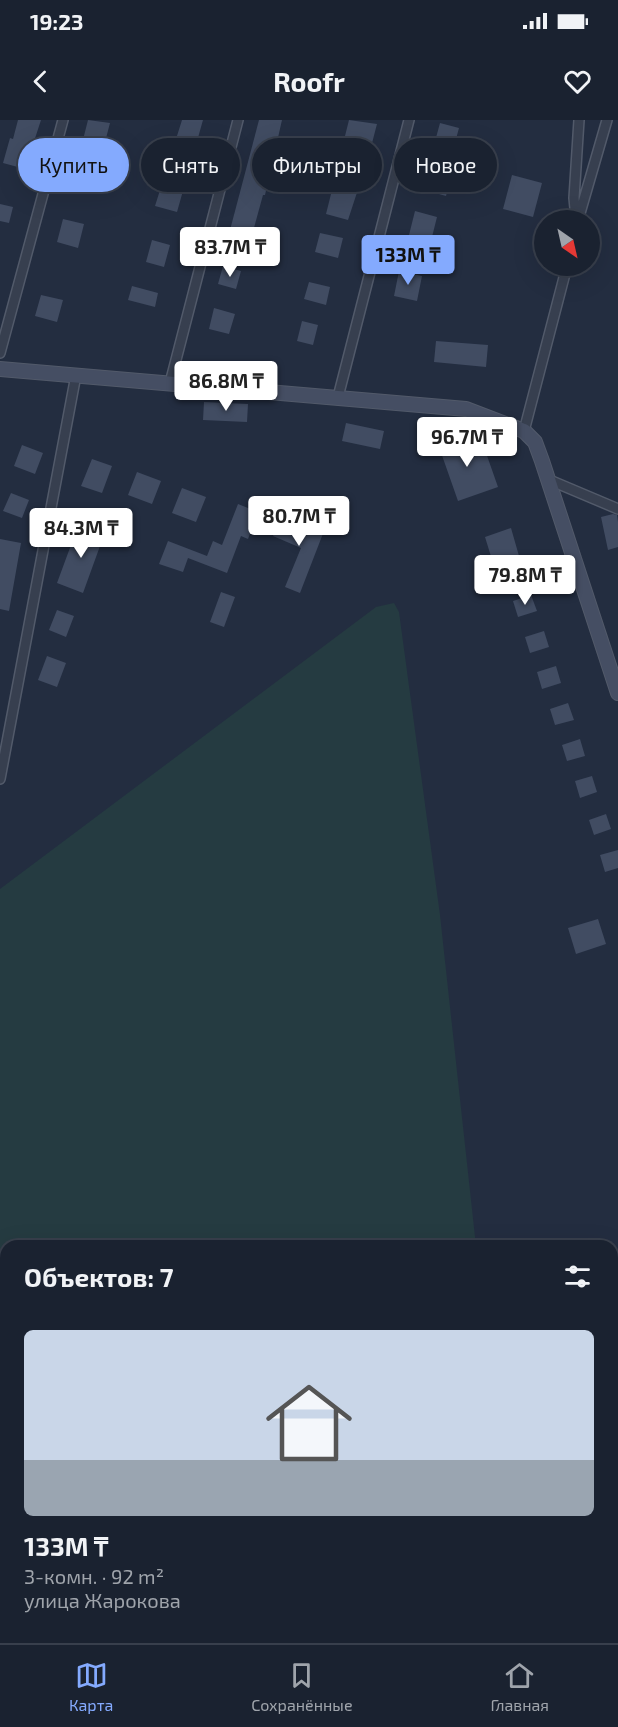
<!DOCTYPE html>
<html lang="ru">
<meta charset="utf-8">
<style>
:root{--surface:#1a2230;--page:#232a38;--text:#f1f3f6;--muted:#9fa4ab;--line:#383f4c;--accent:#84aafe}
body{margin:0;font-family:"Exo 2",sans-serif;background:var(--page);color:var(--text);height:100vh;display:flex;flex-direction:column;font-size:22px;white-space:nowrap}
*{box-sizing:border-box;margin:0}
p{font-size:20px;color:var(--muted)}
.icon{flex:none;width:33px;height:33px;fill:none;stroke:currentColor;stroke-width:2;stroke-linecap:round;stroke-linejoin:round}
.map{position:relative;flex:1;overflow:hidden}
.drawer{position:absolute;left:0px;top:1120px;width:618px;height:404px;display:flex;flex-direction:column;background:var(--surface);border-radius:18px 18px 0 0;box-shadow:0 6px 24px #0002,0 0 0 2px var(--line)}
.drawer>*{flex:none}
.banner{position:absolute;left:18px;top:18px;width:582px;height:54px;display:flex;gap:12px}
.needle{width:39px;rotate:146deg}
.fabs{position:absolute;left:534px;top:90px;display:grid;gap:12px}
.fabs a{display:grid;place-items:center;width:66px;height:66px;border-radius:50%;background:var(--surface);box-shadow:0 6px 24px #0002,0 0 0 2px var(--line);font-size:30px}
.price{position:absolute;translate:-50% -51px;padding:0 14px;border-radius:6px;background:#fff;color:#222;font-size:20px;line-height:39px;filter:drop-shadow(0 2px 3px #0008)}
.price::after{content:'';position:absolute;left:50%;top:36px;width:18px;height:14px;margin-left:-9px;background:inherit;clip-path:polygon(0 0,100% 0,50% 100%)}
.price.selected{background:var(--accent);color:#111}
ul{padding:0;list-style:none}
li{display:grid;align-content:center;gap:12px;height:318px;padding:0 24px}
li span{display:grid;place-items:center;height:186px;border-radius:9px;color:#555}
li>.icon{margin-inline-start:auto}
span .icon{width:108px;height:108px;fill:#fffc;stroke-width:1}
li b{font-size:26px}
h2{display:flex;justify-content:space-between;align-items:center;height:72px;padding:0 24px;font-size:26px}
.chip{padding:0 21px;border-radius:27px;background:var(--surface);box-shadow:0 6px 24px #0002,0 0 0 2px var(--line);font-size:21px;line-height:54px}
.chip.selected{background:var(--accent);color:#111}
.status{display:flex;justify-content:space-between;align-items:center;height:42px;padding:0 30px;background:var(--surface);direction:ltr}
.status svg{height:16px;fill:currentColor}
header{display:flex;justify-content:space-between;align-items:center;height:78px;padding:0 24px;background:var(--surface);font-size:27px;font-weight:700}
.menu{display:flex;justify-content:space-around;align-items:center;height:84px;border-top:2px solid var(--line);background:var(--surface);font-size:16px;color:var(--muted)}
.menu a{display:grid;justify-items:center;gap:3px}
.menu .selected{color:var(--accent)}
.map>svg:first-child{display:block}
</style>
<div class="status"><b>19:23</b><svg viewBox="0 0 49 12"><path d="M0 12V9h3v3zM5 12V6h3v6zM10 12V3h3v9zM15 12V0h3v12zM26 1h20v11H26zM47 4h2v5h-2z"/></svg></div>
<header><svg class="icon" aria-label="back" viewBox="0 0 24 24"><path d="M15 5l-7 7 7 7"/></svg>Roofr<svg class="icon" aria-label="heart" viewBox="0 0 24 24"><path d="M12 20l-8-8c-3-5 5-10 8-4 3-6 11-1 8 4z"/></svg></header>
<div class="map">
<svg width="618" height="1523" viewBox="0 0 618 1523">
<rect width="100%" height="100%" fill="#232d40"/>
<path fill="#253b41" d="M 394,483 L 399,492 L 440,795 L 476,1126 L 6,1126 L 6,1518 L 504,1518 L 504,1523 L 0,1523 L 0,769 L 376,487 Z"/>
<path fill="#414c62" d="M 18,0 L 41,0 L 25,49 L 3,43 L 10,18 L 13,19 Z
M 88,0 L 110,3 L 93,68 L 72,63 Z
M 182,0 L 203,0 L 177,92 L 155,86 Z
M 259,0 L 282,0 L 265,75 L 263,75 L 252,115 L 230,110 Z
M 349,0 L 377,4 L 371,27 L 344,20 Z
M 440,3 L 459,8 L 453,30 L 434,25 Z
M 340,38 L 366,45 L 348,100 L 326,94 Z
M 428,42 L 453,49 L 446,76 L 421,69 Z
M 512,55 L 542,63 L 533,97 L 503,89 Z
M 0,84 L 13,87 L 9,103 L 0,101 Z
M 415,91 L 437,97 L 430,125 L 408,119 Z
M 63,99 L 84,104 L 78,128 L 57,122 Z
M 320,113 L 343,118 L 338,138 L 315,132 Z
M 152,120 L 170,125 L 164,147 L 146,142 Z
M 223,146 L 241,151 L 236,169 L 218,164 Z
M 399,151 L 422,156 L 417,181 L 394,176 Z
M 309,162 L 330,167 L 326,185 L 304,179 Z
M 132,166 L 158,173 L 155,187 L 128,180 Z
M 41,175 L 63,180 L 57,202 L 35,196 Z
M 214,188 L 235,194 L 229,214 L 209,209 Z
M 302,201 L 318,205 L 313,225 L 297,221 Z
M 436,221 L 488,225 L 486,247 L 434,242 Z
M 204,282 L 248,284 L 247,302 L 203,300 Z
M 346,303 L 384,311 L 380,329 L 342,321 Z
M 462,316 L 485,330 L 498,367 L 458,381 L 438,324 Z
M 22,325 L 43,333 L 35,354 L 14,346 Z
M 92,339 L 112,346 L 102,373 L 81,366 Z
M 137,352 L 161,361 L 152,384 L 128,375 Z
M 182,368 L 206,377 L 196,402 L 172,393 Z
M 11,373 L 29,380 L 22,398 L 3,391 Z
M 238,384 L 258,392 L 248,419 L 241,416 L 227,453 L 188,438 L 183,452 L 159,444 L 168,421 L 207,436 L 213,421 L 222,425 Z
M 283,393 L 324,411 L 300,473 L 285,467 L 301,428 L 273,416 Z
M 613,394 L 617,395 L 618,402 L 618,427 L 608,430 L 601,397 Z
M 78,406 L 104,415 L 83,473 L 57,463 Z
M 511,408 L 525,457 L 507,463 L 500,441 L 493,443 L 485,417 Z
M 0,419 L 21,423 L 9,491 L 0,489 Z
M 221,472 L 235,477 L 224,507 L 210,502 Z
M 531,475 L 537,491 L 518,497 L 513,481 Z
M 57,490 L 74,496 L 66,517 L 49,510 Z
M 544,511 L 549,527 L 530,533 L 525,517 Z
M 47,536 L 66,543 L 57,567 L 38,560 Z
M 556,546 L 561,563 L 542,569 L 537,552 Z
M 568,583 L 574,600 L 555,605 L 550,589 Z
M 580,619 L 585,636 L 567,641 L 562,625 Z
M 592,656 L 597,672 L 580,678 L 575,661 Z
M 606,694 L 611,709 L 594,715 L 589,700 Z
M 618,730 L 618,748 L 605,752 L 600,735 Z
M 598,799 L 606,824 L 576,834 L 568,808 Z"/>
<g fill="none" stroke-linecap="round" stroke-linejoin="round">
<defs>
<path id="street" d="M 576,99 L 574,78 L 579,0
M 578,100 L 607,0
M 0,233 L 63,0
M 170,263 L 238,0
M 338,277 L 409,0
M 524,311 L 567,146
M 547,359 L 618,389
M 0,659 L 76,255"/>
<path id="secondary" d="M 0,249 L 466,289 L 524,311 L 535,322 L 542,341 L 618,573"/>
</defs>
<use href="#street" stroke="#525a6a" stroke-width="12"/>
<use href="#secondary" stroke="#525a6a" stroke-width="16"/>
<use href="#street" stroke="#373f4f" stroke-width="9"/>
<use href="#secondary" stroke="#454e63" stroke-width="14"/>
</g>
</svg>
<div class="fabs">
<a><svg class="needle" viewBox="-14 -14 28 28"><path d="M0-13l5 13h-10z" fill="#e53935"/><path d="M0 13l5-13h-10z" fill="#9fa4ab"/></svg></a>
</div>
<b class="price" style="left:230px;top:158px">83.7M ₸</b>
<b class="price selected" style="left:408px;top:166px">133M ₸</b>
<b class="price" style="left:226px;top:292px">86.8M ₸</b>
<b class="price" style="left:467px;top:348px">96.7M ₸</b>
<b class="price" style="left:299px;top:427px">80.7M ₸</b>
<b class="price" style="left:81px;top:439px">84.3M ₸</b>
<b class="price" style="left:525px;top:486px">79.8M ₸</b>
<div class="banner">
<a class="chip selected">Купить</a>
<a class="chip">Снять</a>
<a class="chip">Фильтры</a>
<a class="chip">Новое</a>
</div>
<section class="drawer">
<h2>Объектов: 7<svg class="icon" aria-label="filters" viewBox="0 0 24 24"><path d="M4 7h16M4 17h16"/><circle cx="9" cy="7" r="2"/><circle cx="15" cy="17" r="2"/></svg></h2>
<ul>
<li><span style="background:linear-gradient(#c9d6e8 70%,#9aa5b1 0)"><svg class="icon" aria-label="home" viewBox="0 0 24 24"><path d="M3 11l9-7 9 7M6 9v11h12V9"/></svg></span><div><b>133M ₸</b><p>3-комн. · 92 m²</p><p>улица Жарокова</p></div></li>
</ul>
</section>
</div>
<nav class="menu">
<a class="selected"><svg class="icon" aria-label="map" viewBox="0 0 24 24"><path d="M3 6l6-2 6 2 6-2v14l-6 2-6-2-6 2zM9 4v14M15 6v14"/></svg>Карта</a>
<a><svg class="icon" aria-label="saved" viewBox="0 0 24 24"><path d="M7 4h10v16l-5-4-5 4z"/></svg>Сохранённые</a>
<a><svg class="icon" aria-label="home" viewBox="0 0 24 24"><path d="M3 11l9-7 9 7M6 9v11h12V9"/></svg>Главная</a>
</nav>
